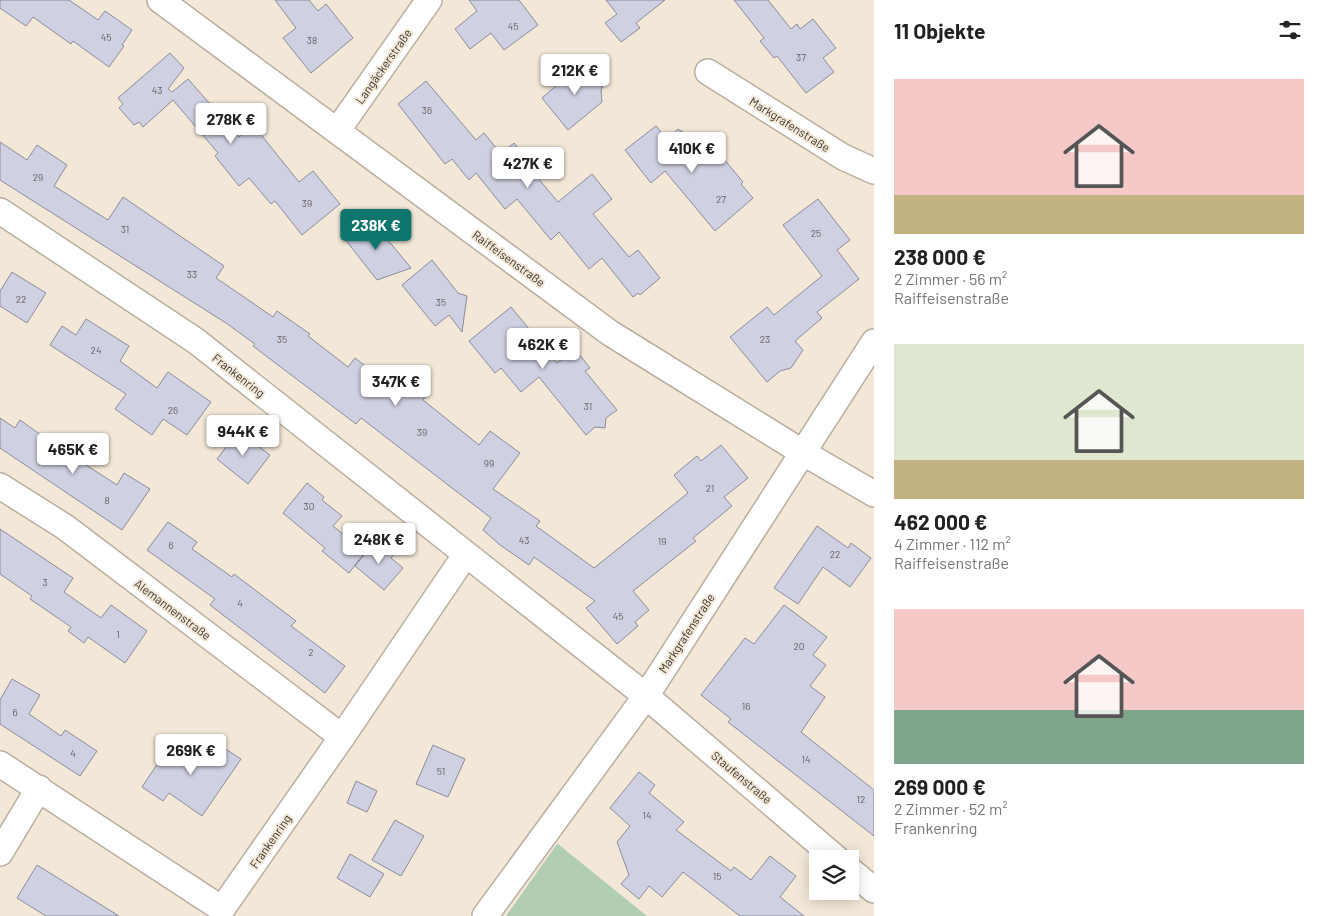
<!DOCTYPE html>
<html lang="de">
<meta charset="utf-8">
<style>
:root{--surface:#fff;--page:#f6f6f6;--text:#222;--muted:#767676;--accent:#0f766e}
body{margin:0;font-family:Barlow,sans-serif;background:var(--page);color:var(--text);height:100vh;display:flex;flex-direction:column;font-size:19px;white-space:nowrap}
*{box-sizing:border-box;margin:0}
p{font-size:16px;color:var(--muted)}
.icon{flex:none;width:28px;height:28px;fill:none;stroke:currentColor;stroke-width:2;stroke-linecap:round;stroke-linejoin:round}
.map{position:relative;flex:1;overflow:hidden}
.details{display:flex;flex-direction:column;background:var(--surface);width:450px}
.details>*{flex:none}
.tools{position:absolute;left:809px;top:850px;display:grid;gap:10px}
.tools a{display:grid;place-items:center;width:50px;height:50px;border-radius:0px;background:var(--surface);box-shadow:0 2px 12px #0003;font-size:25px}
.price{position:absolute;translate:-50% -42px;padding:0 11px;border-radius:5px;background:#fff;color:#222;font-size:16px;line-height:32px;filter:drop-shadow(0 1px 2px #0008)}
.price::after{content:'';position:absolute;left:50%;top:30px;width:15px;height:11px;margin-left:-8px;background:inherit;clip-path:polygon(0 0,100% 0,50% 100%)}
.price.active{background:var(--accent);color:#fff}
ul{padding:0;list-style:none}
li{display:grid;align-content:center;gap:10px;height:265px;padding:0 20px}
li span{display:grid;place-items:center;height:155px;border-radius:0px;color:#555}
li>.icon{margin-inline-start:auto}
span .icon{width:90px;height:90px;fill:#fffc;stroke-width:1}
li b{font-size:21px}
h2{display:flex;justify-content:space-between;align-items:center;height:60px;padding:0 20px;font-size:21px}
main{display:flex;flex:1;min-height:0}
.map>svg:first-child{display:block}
</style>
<main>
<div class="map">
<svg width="874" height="916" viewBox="0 0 874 916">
<rect width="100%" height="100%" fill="#f3e7d8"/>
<path fill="#b1ceb5" d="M 557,844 L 558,844 L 647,916 L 506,916 Z"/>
<path fill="#cfd0e1" stroke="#8a8b9b" d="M 0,0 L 69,0 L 98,20 L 105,11 L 132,30 L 122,45 L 124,46 L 109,67 L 73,41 L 71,44 L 33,17 L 26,26 L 0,8 Z
M 275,0 L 309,0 L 318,11 L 326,4 L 353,38 L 311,73 L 283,38 L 296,28 Z
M 469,0 L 519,0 L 538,25 L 504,50 L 491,33 L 470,49 L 455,29 L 477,11 Z
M 606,0 L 665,0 L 636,23 L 640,28 L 621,42 L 605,23 L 617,14 Z
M 734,0 L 768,0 L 791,29 L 797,24 L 800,29 L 813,19 L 836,48 L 823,58 L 834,72 L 806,93 L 777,56 L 774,58 L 760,41 L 764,38 Z
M 170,53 L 184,68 L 168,89 L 172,92 L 188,79 L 239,137 L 254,126 L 299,182 L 313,171 L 340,204 L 302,235 L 275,201 L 271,204 L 249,178 L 239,186 L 215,156 L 218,153 L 173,100 L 143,127 L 139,122 L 134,125 L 119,108 L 123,104 L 118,98 Z
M 582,63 L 594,77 L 606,77 L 601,90 L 602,102 L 568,130 L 542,98 Z
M 426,81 L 476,140 L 484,133 L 501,154 L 514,143 L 529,161 L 526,164 L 558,202 L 592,174 L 612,199 L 593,214 L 629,257 L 638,250 L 660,278 L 640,295 L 638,293 L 633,297 L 602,258 L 589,269 L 559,232 L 551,240 L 517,199 L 505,209 L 476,173 L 469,180 L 452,159 L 445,164 L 398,104 Z
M 656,126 L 667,139 L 678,129 L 694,139 L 709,158 L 715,153 L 723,158 L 743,182 L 741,184 L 753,198 L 715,231 L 665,171 L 651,183 L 625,150 Z
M 0,142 L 27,160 L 37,145 L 67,165 L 54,186 L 108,220 L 123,197 L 224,266 L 216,278 L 244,297 L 273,317 L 277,311 L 310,334 L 308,336 L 348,367 L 355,358 L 399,392 L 406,382 L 425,397 L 423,400 L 479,445 L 490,431 L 520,453 L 493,489 L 540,521 L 536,526 L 594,568 L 688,493 L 674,475 L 697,456 L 701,461 L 721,445 L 748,478 L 724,497 L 732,506 L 693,538 L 696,541 L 633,591 L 649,610 L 635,622 L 638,626 L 617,644 L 586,608 L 595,601 L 534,557 L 529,565 L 500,545 L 483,530 L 491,518 L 361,418 L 356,424 L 253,346 L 255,344 L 226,323 L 0,180 Z
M 818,199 L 850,240 L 837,250 L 859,279 L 817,312 L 822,318 L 795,341 L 803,350 L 791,368 L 780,371 L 767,382 L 730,337 L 767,307 L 774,315 L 822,276 L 783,225 Z
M 369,217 L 411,268 L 377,280 L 344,238 Z
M 432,260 L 458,293 L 467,296 L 462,332 L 449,315 L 435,326 L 402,285 Z
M 12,272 L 46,293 L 27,323 L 0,306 L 0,291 Z
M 511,307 L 557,363 L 575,349 L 590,368 L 585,371 L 617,410 L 606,418 L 605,428 L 595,427 L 586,435 L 539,377 L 521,392 L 501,368 L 495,373 L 469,341 Z
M 86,319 L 129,346 L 120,361 L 157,388 L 168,372 L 211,402 L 187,435 L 163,419 L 152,435 L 115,409 L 126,394 L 50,345 L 62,326 L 76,335 Z
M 0,418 L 15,428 L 20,420 L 76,460 L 77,459 L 117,485 L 124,473 L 150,489 L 122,530 L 0,448 Z
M 238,431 L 270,455 L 248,484 L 217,459 Z
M 307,483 L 324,497 L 322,500 L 342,516 L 333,526 L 365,552 L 349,573 L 322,551 L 325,548 L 283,513 Z
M 168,522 L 197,542 L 192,549 L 232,577 L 234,574 L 296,621 L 291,626 L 345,666 L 325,693 L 210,605 L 215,599 L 147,550 Z
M 817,526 L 848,548 L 851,543 L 871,558 L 850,587 L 823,567 L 798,604 L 774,588 Z
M 0,529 L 73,578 L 64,592 L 101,618 L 111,605 L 147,631 L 125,663 L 88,637 L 84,643 L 68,631 L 71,627 L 30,599 L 32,596 L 0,574 Z
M 376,540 L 394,554 L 391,558 L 403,568 L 384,590 L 355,566 Z
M 784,605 L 827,637 L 813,655 L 826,665 L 810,686 L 825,697 L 801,732 L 874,790 L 874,836 L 728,722 L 731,719 L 701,695 L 745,638 L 754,644 Z
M 12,679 L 40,695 L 29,714 L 61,736 L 65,730 L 97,751 L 80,776 L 0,724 L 0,700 Z
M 174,739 L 207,760 L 218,744 L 241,759 L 202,816 L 169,793 L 163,801 L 142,787 Z
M 433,745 L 465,759 L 448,797 L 416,784 Z
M 639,772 L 655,785 L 649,793 L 684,822 L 676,830 L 731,871 L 734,867 L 751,880 L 770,856 L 796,876 L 780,897 L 804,916 L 740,916 L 683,872 L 662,897 L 649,886 L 639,899 L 621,884 L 629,875 L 617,842 L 630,826 L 610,808 Z
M 356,781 L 377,791 L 367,812 L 347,803 Z
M 395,820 L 424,836 L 401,876 L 372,860 Z
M 350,854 L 384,874 L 370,897 L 337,878 Z
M 37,865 L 119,916 L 46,916 L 17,898 Z"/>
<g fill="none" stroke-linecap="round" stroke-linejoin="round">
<defs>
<path id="street" d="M 160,0 L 610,333 L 802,452 L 874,494
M 708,72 L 843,157 L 874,171
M 337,131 L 429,0
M 0,211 L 196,341 L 646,696 L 837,859
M 0,486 L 65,527 L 342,737
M 0,764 L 222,909 L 342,737 L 466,554
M 0,853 L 39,788
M 850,870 L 874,890
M 485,916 L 646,696 L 874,342"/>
</defs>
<use href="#street" stroke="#b9aea0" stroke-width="28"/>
<use href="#street" stroke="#fff" stroke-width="25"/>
</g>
<g text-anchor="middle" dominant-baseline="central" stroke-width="4" stroke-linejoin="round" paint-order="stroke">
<g font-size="10" fill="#605c5c">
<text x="513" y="26">45</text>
<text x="106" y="37">45</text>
<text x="312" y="40">38</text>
<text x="801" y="57">37</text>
<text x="157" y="90">43</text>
<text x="427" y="110">36</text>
<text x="38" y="177">29</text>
<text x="721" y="199">27</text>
<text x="307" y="203">39</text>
<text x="125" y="229">31</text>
<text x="816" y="233">25</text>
<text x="192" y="274">33</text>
<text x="21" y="299">22</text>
<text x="441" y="302">35</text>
<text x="282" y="339">35</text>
<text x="765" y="339">23</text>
<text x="96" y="350">24</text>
<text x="588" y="406">31</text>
<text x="173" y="410">26</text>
<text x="422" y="432">39</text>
<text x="489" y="463">99</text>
<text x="710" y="488">21</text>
<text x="107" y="500">8</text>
<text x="309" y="506">30</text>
<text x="524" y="540">43</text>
<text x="662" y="541">19</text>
<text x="171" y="545">6</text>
<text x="835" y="554">22</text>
<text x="45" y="582">3</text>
<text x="240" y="603">4</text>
<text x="618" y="616">45</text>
<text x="118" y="634">1</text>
<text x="799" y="646">20</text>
<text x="311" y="652">2</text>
<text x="746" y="706">16</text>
<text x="15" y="712">6</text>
<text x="73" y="753">4</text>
<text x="806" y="759">14</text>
<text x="441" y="771">51</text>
<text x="861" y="799">12</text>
<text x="647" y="815">14</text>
<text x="717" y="876">15</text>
</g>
<g font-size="12" fill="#3b3630" stroke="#f3e7d8">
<text transform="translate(383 66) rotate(-55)">Langäckerstraße</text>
<text transform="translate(790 124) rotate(32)">Markgrafenstraße</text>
<text transform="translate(509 258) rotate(36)">Raiffeisenstraße</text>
<text transform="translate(239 375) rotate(38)">Frankenring</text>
<text transform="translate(173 609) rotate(37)">Alemannenstraße</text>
<text transform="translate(686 633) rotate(-57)">Markgrafenstraße</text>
<text transform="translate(742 777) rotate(40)">Staufenstraße</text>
<text transform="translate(270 841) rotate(-55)">Frankenring</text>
</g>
</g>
</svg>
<div class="tools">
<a><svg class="icon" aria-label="layers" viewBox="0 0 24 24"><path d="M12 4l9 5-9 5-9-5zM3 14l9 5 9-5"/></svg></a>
</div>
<b class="price" style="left:575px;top:96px">212K €</b>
<b class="price" style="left:231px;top:145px">278K €</b>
<b class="price" style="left:692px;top:174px">410K €</b>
<b class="price" style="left:528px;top:189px">427K €</b>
<b class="price active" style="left:376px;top:251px">238K €</b>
<b class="price" style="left:543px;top:370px">462K €</b>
<b class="price" style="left:396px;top:407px">347K €</b>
<b class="price" style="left:243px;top:457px">944K €</b>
<b class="price" style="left:73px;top:475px">465K €</b>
<b class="price" style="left:379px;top:565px">248K €</b>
<b class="price" style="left:191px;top:776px">269K €</b>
</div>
<section class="details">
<h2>11 Objekte<svg class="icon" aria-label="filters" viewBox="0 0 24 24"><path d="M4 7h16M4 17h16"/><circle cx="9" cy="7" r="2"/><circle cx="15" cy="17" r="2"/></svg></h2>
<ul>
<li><span style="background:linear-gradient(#f6c9c9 75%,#c2b280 0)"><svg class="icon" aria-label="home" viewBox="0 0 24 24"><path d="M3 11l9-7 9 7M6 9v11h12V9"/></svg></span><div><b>238 000 €</b><p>2 Zimmer · 56 m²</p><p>Raiffeisenstraße</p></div></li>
<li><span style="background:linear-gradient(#dfe7d0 75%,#c2b280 0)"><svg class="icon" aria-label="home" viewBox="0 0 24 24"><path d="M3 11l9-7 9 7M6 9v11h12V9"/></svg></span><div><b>462 000 €</b><p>4 Zimmer · 112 m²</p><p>Raiffeisenstraße</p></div></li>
<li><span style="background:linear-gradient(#f6c9c9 65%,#7fa58c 0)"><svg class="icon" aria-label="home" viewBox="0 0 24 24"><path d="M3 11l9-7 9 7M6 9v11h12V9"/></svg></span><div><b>269 000 €</b><p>2 Zimmer · 52 m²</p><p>Frankenring</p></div></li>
</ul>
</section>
</main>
